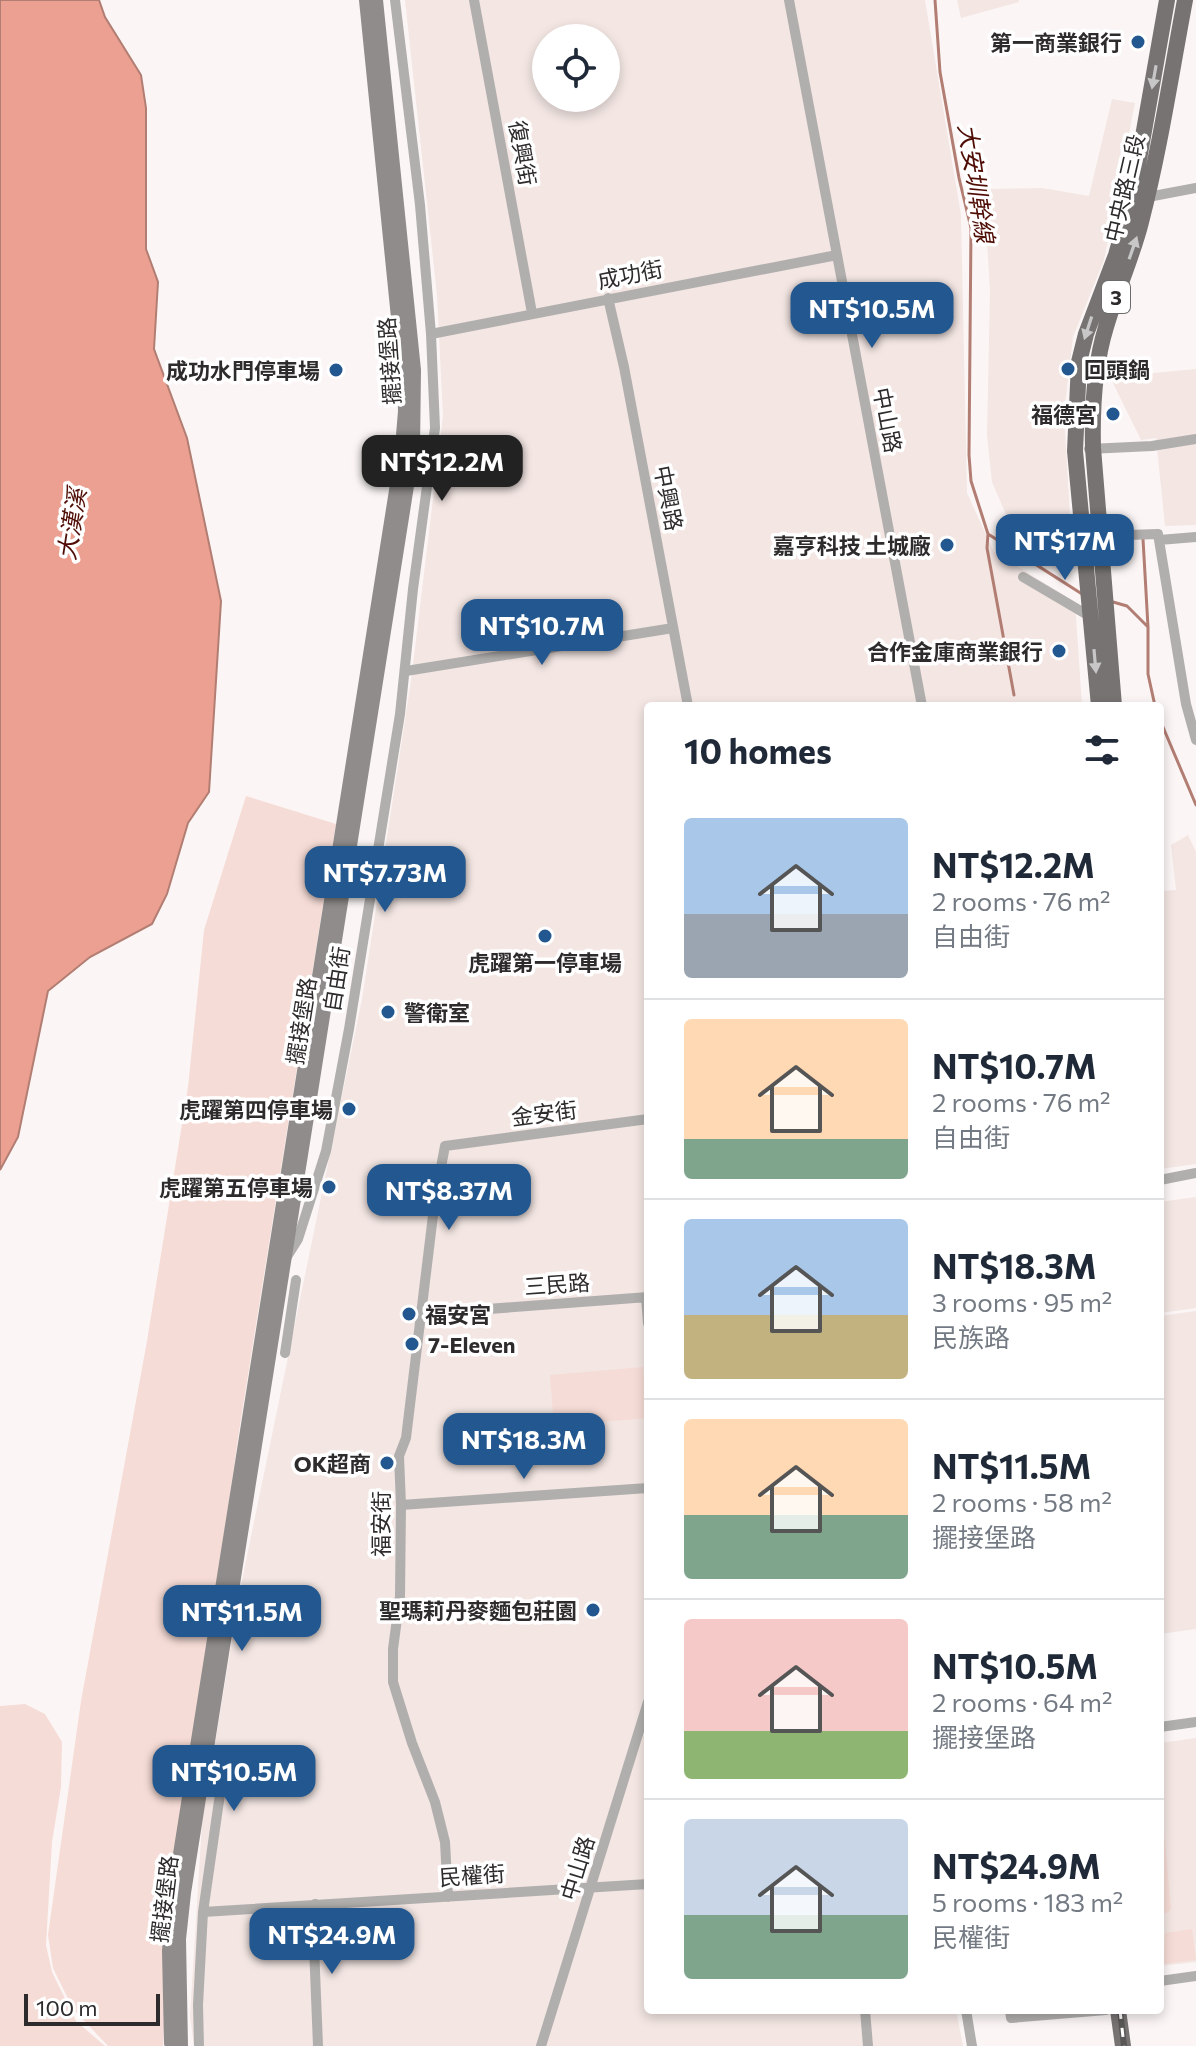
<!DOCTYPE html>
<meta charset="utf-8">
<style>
:root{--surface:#fff;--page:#f6f6f7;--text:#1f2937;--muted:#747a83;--line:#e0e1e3;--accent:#22578f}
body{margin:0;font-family:Commissioner,"Noto Sans TC",sans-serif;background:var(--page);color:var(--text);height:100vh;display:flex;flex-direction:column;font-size:30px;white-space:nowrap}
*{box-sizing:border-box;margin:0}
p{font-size:26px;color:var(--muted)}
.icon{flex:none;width:44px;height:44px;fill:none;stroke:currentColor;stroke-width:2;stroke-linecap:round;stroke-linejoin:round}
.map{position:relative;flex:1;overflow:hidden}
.drawer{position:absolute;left:644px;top:702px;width:520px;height:1312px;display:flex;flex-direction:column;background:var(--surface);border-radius:8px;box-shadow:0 4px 12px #0003}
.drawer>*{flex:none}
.fabs{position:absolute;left:532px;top:24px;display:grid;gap:16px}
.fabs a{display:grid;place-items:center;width:88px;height:88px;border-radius:50%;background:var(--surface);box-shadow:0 4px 12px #0003;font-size:40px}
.scale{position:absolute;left:24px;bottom:20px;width:136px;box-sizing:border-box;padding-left:8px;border:4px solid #2d2b2b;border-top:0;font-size:22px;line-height:28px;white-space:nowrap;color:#2d2b2b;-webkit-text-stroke:6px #fff;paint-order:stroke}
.price{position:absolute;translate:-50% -68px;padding:0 18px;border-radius:16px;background:var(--accent);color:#fff;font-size:26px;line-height:52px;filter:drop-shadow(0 2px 4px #0008)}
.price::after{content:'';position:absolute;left:50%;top:48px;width:24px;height:18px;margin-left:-12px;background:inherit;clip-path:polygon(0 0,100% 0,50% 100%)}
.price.selected{background:#222;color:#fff}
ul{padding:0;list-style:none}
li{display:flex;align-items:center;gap:24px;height:200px;padding:0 40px}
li+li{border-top:2px solid var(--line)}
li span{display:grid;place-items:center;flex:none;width:224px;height:160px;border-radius:8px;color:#555}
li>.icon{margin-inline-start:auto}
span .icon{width:96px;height:96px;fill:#fffc;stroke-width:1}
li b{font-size:34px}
h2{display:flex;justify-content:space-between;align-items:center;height:96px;padding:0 40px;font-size:34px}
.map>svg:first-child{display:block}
</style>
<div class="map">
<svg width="1196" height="2046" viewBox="0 0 1196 2046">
<rect width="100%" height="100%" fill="#fbf6f5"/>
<path fill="#f3e6e3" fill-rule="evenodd" d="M 405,0 L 925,0 L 961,215 L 967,493 L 994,552 L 1075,602 L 1082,706 L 648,706 L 648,2010 L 956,2010 L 963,2046 L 194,2046 L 190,2016 L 202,1823 L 241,1585 L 362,999 L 411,681 L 443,416 L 437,295 ZM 546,38 L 606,38 L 606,98 L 546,98 Z
M 957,0 L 1019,0 L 1019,2 L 961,18 Z
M 1112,99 L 1135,103 L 1104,260 L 1073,337 L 1064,413 L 1073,568 L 1023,541 L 1011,526 L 992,482 L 987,436 L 990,291 L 984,189 L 1042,188 L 1089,196 Z
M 1196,369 L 1196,525 L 1165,526 L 1156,438 L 1141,440 L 1110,377 Z
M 1188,835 L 1196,852 L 1196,1164 L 1160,1169 L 1160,891 L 1176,890 L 1171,845 Z
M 1196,1197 L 1196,1308 L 1160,1313 L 1160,1202 Z
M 1196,1311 L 1196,1629 L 1160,1634 L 1160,1316 Z
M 1196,1738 L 1196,1962 L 1160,1966 L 1160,1743 Z"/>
<path fill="#f6dcd6" d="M 246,796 L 336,824 L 240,1425 L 171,1899 L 163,2046 L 108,2046 L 73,2009 L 53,1968 L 48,1935 L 81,1701 L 147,1341 L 188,1087 L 204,930 Z
M 643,1367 L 647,1418 L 554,1426 L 550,1375 Z
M 25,1704 L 45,1714 L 62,1742 L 61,1787 L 52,1842 L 46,1945 L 52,1972 L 76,2021 L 105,2046 L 0,2046 L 0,1706 Z
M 1160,1787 L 1171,1908 L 1169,1912 L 1160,1915 Z
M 1192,1929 L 1196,1960 L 1160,1964 L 1160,1951 L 1164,1950 L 1165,1933 Z"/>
<path fill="#eba091" stroke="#b27d72" stroke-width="2" d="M 0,0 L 99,0 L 105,17 L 141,75 L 146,108 L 146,249 L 158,282 L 154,349 L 187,438 L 221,601 L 209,792 L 188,823 L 167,894 L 152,924 L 90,957 L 48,991 L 18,1137 L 0,1170 Z"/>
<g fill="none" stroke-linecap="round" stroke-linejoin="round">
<path stroke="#b27d72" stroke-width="3" d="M 935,0 L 940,72 L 959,178 L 971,228 L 969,455 L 971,481 L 988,534 L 1082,594
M 988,534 L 987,548 L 1014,695
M 1143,539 L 1148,627
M 1113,602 L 1127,606 L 1148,627 L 1148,674 L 1155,706
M 1160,720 L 1196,805"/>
<path stroke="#b1afae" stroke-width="10" d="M 474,0 L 532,313
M 789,0 L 922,706
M 1148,197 L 1196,188
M 608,298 L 624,367 L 688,706
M 431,334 L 837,255
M 1089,449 L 1152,446 L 1196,439
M 1097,536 L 1158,534 L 1186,704 L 1196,740
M 1159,540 L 1196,537
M 1023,577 L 1091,617
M 406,671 L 673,628
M 1160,1180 L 1196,1173
M 286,1258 L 298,1239 L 326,1151 L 349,1029 L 400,714 L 413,589 L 435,428 L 431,334 L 420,205 L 395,0
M 646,1297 L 648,1323
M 422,1314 L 648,1297
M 285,1353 L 296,1280
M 401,1505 L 648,1488
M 1160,1727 L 1196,1722
M 448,1897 L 445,1842 L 435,1802 L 412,1743 L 393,1682 L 393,1649 L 400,1596 L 401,1505 L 399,1456 L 406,1438 L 435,1199 L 445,1146 L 648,1119
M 315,1904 L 313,1921 L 318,2046
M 203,1912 L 648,1884
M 1160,1981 L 1196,1976
M 865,2010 L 868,2046
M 966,2010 L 972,2046
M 1010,2010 L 1011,2018 L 1106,2010
M 199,2046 L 198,2005 L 203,1912 L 220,1794 L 208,1747
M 541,2046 L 648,1702"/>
<path stroke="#8f8c8b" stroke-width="14" d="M 171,2043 L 169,1951 L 174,1892 L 401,459 L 405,411 L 404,377 L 366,0
M 181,2046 L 179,1939 L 184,1893 L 413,448 L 414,370 L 376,0"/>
<path stroke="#767372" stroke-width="16" d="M 1099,706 L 1075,451 L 1079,362 L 1086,334 L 1116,255 L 1132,199 L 1167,0
M 1114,706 L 1093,448 C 1092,408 1094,366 1106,327 C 1116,292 1132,258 1141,222 C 1160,149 1171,74 1185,0
M 1118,2010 L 1123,2046"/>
<defs>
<path id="rail" d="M 1120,2010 L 1124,2046"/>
</defs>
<use href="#rail" stroke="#5a5757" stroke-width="6"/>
<use href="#rail" stroke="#fff" stroke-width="3" stroke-dasharray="9" stroke-linecap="butt"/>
</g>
<defs><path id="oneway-solid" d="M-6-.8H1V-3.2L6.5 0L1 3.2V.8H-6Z" transform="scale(2)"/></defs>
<g fill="#c8c7c7">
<use href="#oneway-solid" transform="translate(1154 77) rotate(100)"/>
<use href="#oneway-solid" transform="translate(1133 248) rotate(-71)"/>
<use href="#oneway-solid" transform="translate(1088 328) rotate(108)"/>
<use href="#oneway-solid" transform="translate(1095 661) rotate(85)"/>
</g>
<g fill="#22578f" stroke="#fff" stroke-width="3">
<circle cx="1138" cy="42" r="8"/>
<circle cx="1068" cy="369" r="8"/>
<circle cx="336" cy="370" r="8"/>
<circle cx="1113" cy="414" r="8"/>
<circle cx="947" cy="545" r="8"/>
<circle cx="1059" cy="651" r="8"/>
<circle cx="545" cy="936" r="8"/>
<circle cx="388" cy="1012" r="8"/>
<circle cx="349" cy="1109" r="8"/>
<circle cx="329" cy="1187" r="8"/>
<circle cx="409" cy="1314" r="8"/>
<circle cx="412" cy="1344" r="8"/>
<circle cx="387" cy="1463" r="8"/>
<circle cx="593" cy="1610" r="8"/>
</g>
<g text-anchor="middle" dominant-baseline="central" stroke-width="7" stroke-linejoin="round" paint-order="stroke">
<rect fill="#fff" stroke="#6c6b6b" stroke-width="2" x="1102" y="281" width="28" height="32" rx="6"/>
<g font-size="20" font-weight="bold" fill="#2d2b2b">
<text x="1116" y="297">3</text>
</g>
<g font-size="22" font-weight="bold" fill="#2d2b2b" stroke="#fff" text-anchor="end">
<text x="1122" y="42">第一商業銀行</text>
<text x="1084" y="369" text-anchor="start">回頭鍋</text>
<text x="320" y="370">成功水門停車場</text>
<text x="1097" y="414">福德宮</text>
<text x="931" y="545">嘉亨科技 土城廠</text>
<text x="1043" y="651">合作金庫商業銀行</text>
<text x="545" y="962" text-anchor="middle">虎躍第一停車場</text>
<text x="404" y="1012" text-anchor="start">警衛室</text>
<text x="333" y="1109">虎躍第四停車場</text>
<text x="313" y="1187">虎躍第五停車場</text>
<text x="425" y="1314" text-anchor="start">福安宮</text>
<text x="428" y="1344" text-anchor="start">7-Eleven</text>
<text x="371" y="1463">OK超商</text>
<text x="577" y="1610">聖瑪莉丹麥麵包莊園</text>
</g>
<g font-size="22" fill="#2d2b2b" stroke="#fff">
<text transform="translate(523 153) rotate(80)">復興街</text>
<text transform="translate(1124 188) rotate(-77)">中央路三段</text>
<text transform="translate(630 274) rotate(-11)">成功街</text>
<text transform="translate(389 361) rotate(-94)">擺接堡路</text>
<text transform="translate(888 420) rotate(79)">中山路</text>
<text transform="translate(669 498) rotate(79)">中興路</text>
<text transform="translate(336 979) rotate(-81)">自由街</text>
<text transform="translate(301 1021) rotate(-81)">擺接堡路</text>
<text transform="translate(544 1113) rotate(-7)">金安街</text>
<text transform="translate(557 1284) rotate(-4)">三民路</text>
<text transform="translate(380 1524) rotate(-90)">福安街</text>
<text transform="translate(577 1868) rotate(-73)">中山路</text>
<text transform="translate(472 1875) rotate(-4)">民權街</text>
<text transform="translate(164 1899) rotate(-83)">擺接堡路</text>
</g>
<g font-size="24" font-style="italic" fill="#4f0d05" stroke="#fff">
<text transform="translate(977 183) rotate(81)">大安圳幹線</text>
<text transform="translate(71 524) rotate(-81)">大漢溪</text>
</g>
</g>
</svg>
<div class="fabs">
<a><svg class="icon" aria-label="locate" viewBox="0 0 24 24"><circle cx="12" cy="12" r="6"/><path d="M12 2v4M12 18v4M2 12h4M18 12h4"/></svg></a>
</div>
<div class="scale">100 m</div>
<b class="price" style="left:872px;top:350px">NT$10.5M</b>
<b class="price selected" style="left:442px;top:503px">NT$12.2M</b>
<b class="price" style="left:1065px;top:582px">NT$17M</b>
<b class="price" style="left:542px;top:667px">NT$10.7M</b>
<b class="price" style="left:385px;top:914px">NT$7.73M</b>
<b class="price" style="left:449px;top:1232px">NT$8.37M</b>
<b class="price" style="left:524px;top:1481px">NT$18.3M</b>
<b class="price" style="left:242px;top:1653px">NT$11.5M</b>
<b class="price" style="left:234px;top:1813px">NT$10.5M</b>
<b class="price" style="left:332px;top:1976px">NT$24.9M</b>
<section class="drawer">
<h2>10 homes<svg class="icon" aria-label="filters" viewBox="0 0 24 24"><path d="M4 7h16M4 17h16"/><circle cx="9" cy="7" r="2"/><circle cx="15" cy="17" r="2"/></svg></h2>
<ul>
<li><span style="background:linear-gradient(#a9c7e8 60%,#9aa5b1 0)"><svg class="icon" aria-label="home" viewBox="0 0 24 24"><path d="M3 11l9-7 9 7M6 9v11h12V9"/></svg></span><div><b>NT$12.2M</b><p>2 rooms · 76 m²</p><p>自由街</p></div></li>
<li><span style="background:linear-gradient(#ffd9b3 75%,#7fa58c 0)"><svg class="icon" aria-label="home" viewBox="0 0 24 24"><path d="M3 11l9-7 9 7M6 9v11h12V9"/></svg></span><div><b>NT$10.7M</b><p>2 rooms · 76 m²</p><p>自由街</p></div></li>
<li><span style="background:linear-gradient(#a9c7e8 60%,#c2b280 0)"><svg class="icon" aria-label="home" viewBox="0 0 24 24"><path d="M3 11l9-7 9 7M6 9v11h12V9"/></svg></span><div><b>NT$18.3M</b><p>3 rooms · 95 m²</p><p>民族路</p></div></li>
<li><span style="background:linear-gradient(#ffd9b3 60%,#7fa58c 0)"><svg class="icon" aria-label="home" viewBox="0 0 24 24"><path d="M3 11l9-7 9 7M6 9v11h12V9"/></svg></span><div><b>NT$11.5M</b><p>2 rooms · 58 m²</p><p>擺接堡路</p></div></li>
<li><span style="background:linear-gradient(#f6c9c9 70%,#8fb573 0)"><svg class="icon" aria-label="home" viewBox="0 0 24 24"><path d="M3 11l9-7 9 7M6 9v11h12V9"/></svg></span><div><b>NT$10.5M</b><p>2 rooms · 64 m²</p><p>擺接堡路</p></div></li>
<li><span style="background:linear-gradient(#c9d6e8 60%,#7fa58c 0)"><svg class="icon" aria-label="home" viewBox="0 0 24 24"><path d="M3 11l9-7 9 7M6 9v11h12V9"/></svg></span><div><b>NT$24.9M</b><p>5 rooms · 183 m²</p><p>民權街</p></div></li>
</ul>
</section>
</div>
